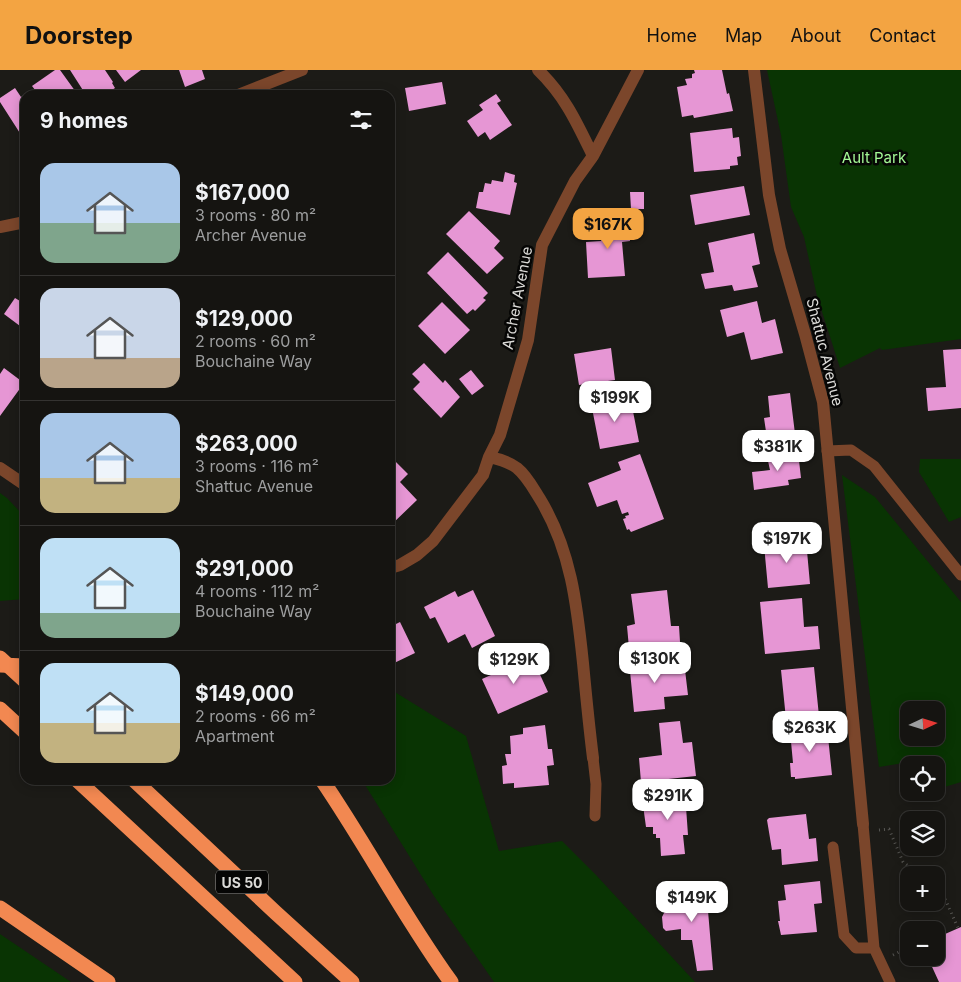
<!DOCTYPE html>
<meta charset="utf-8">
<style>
:root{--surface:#151411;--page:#22211f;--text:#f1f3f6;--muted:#9d9e9f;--line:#343331;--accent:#f3a442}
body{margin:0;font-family:Inter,sans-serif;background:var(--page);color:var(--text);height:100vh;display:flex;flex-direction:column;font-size:19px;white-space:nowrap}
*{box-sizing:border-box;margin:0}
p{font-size:16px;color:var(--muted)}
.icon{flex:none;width:28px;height:28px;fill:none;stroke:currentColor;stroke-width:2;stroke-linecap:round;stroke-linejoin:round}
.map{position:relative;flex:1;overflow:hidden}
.sheet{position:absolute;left:20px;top:20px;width:375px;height:695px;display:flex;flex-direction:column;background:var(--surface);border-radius:15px;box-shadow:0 2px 12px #0003,0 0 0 1px var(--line)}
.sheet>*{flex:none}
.needle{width:32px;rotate:86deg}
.controls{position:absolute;left:900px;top:631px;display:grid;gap:10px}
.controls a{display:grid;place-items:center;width:45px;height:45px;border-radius:10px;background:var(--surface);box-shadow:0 2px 12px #0003,0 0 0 1px var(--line);font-size:25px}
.price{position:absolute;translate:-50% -42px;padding:0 11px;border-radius:10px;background:#fff;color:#222;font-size:16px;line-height:32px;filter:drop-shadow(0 1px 2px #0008)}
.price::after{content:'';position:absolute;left:50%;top:30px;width:15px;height:11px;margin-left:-8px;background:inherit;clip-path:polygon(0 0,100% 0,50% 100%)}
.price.current{background:var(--accent);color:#111}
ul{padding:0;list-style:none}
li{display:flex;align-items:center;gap:15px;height:125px;padding:0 20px}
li+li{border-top:1px solid var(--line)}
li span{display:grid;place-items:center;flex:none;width:140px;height:100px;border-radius:15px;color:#555}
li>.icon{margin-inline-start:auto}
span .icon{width:60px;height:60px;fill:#fffc;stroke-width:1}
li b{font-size:21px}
h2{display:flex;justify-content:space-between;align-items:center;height:60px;padding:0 20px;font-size:21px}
header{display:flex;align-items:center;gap:30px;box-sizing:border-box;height:70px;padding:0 25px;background:var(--accent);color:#111}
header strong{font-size:24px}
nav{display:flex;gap:28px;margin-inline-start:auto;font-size:18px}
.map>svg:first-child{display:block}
</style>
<header>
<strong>Doorstep</strong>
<nav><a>Home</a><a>Map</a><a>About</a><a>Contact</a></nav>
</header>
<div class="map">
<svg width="961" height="912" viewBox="0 0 961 912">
<rect width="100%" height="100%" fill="#1c1b17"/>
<path fill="#093403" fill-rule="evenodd" d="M 767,0 L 961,0 L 961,269 L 882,280 L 880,278 L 840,298 L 817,226 L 804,167 L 791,137 L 781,65 Z
M 920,389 L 961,389 L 961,447 L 949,452 L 919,402 Z
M 842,405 L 875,427 L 961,532 L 961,712 L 938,719 L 934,688 L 879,697 ZM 909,640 L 936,640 L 936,668 L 909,668 Z
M 0,423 L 7,428 L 25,447 L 25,529 L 0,531 Z
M 390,619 L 466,666 L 499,781 L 562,771 L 596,805 L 695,912 L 494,912 L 434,826 L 362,710 L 390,710 Z
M 0,864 L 71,912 L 0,912 Z"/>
<path fill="#e696d4" d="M 55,0 L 60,0 L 78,25 L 39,25 L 32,16 Z
M 70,0 L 105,0 L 113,12 L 112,13 L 115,18 L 104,25 L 86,25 Z
M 116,0 L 141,0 L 125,12 Z
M 179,0 L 202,0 L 205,9 L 185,17 Z
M 694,0 L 722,0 L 727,24 L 729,23 L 733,41 L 694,48 L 693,45 L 682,47 L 677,17 L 687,15 L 685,9 L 692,8 L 692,4 L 695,3 Z
M 442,12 L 446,34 L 409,41 L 405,18 Z
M 15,18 L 21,27 L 29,21 L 32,25 L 25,25 L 25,71 L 0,32 L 0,28 Z
M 496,24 L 501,31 L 497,33 L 512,55 L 490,70 L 485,62 L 478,67 L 467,51 L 483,40 L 479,35 Z
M 732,58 L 733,68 L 739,67 L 741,86 L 737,87 L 738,95 L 730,96 L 730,99 L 694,102 L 690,63 Z
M 505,102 L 515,105 L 514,112 L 517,113 L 510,145 L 476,138 L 479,122 L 483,122 L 485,113 L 491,114 L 492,110 L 503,112 Z
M 744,116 L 750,145 L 695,155 L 690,125 Z
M 630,122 L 644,122 L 644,139 L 631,139 Z
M 469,141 L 500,171 L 494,178 L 504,188 L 487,204 L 446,164 Z
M 628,148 L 630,171 L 622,172 L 625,206 L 588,208 L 586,172 L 601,171 L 600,150 Z
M 754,163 L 760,194 L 752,196 L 758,217 L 734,221 L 732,215 L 705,219 L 701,204 L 714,202 L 708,173 Z
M 448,182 L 488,223 L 483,228 L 486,230 L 475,241 L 473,239 L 467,244 L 427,203 Z
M 15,228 L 25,234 L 25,248 L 20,256 L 4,244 Z
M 757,231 L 762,253 L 775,249 L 783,283 L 751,290 L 744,262 L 727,267 L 720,240 Z
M 442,232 L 470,260 L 445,284 L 418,256 Z
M 611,278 L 615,310 L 579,315 L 574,284 Z
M 961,279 L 961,338 L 928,341 L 926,318 L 946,317 L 943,280 Z
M 424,293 L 443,313 L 445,310 L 460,327 L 441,348 L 413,319 L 420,312 L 412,304 Z
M 4,298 L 24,313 L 0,346 L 0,304 Z
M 471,300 L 484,316 L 472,325 L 459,309 Z
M 790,323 L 796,372 L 768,375 L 764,348 L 770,347 L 768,326 Z
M 630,326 L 639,372 L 600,379 L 591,333 Z
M 798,382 L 801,408 L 788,410 L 789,415 L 754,420 L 752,402 L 770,400 L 768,391 L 771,391 L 770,385 Z
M 640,384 L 664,449 L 631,462 L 629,459 L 627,460 L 623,449 L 626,448 L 625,446 L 629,445 L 628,442 L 622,444 L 617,430 L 597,437 L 588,413 L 621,400 L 618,392 Z
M 395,391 L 408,404 L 400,412 L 417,430 L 390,456 L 390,396 Z
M 806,470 L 810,514 L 768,518 L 764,475 Z
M 473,520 L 495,566 L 472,578 L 465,564 L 448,573 L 435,547 L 430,549 L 424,537 L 455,521 L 458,527 Z
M 667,520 L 671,556 L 679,556 L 680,572 L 629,578 L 627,556 L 635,554 L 631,524 Z
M 802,528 L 804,557 L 818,556 L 820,579 L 765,584 L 760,532 Z
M 390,552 L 392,556 L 400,552 L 415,583 L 390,595 Z
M 520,584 L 528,603 L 537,598 L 548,622 L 498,644 L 482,609 L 502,600 L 499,593 Z
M 664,587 L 666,602 L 685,600 L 688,625 L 664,627 L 665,639 L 634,642 L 629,591 Z
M 814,597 L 819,646 L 786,649 L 781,600 Z
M 680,651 L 683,673 L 692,672 L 696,706 L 641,712 L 639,688 L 662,685 L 659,653 Z
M 545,655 L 548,679 L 552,679 L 554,695 L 547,696 L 549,715 L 514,718 L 514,713 L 503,714 L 502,696 L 507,695 L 505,684 L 511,684 L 510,666 L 523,664 L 523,658 Z
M 827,657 L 832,705 L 795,709 L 795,707 L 791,707 L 790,693 L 793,693 L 790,661 Z
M 672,722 L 672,724 L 685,723 L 688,765 L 683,765 L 685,784 L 661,786 L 660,768 L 656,768 L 656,764 L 653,764 L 653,757 L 646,757 L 642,728 L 647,728 L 647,725 L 654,724 L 655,727 L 659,727 L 659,723 Z
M 806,744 L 809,769 L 816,768 L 818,791 L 782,795 L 781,779 L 772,780 L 767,750 L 769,748 Z
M 820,811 L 822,833 L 814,834 L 817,862 L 781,865 L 778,851 L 780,851 L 778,831 L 786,830 L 784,815 Z
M 706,817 L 713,900 L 697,901 L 692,870 L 681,870 L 681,859 L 666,861 L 663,858 L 662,847 L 665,841 L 672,841 L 670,820 Z
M 961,857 L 961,912 L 939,912 L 928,888 L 936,888 L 936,868 Z"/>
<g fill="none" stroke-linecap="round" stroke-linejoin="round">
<path stroke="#585754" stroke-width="3" stroke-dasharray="1 4" stroke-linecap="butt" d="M 879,760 L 889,759 L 903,792 L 920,805
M 936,818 L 942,822 L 958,858
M 893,885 L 909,877"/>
<path stroke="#7b462b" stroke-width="11" d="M 827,381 L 851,380 L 874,396 L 961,505
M 593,688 L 596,714 L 595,746
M 863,754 L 874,878 L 890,912
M 833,777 L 844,865 L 856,878 L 874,878"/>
<path stroke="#7b462b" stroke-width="12" d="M 538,0 C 565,26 577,53 593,86
M 754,0 L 769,125 L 780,179 L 805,264 L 823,332 L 863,754
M 238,25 L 302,0
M 0,157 L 25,152
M 489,387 C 499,389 509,392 517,398 C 527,406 533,418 540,429 C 571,480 577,535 583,593 C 586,625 589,656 593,688
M 0,398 L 25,415
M 390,498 L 400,495 L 417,485 L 433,471 L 483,405 L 489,387 L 500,365 L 528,270 L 542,175 L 575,111 L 593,86 L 638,0"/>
<path stroke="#f28851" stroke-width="15" d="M 0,595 L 25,596
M 0,639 L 25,662
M 77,710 L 295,912
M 134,710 L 276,843 L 352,912
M 322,710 C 367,776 404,847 451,912
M 0,838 L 108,912"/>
<path stroke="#f28851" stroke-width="15" d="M 0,588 L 25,611"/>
</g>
<g text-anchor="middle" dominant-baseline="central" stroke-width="5" stroke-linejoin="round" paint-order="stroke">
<rect fill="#060605" stroke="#9c9b99" stroke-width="1" x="216" y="800.5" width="52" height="23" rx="4"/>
<g font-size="14" font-weight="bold" fill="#dcdbd8">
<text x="242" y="812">US 50</text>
</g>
<g font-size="15" fill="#a4f896" stroke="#060605">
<text x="874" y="87">Ault Park</text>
</g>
<g font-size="15" fill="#dcdbd8" stroke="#060605">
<text transform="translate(517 228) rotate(-79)">Archer Avenue</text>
<text transform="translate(825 282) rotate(76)">Shattuc Avenue</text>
</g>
</g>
</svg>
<div class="controls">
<a><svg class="needle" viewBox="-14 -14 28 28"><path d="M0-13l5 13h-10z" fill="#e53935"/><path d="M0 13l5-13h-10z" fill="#9d9e9f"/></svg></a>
<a><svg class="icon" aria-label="locate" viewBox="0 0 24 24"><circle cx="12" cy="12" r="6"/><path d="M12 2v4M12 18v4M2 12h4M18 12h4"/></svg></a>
<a><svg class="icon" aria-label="layers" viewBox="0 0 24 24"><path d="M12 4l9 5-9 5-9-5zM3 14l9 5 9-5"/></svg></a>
<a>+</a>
<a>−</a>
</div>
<b class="price current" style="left:608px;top:180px">$167K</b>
<b class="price" style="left:615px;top:353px">$199K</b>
<b class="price" style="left:778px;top:402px">$381K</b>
<b class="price" style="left:787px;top:494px">$197K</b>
<b class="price" style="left:655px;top:614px">$130K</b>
<b class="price" style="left:514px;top:615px">$129K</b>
<b class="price" style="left:810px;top:683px">$263K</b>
<b class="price" style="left:668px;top:751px">$291K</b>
<b class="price" style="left:692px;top:853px">$149K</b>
<section class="sheet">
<h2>9 homes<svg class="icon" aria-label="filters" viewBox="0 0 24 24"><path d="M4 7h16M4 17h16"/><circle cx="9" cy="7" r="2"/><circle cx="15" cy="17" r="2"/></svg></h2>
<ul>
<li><span style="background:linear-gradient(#a9c7e8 60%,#7fa58c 0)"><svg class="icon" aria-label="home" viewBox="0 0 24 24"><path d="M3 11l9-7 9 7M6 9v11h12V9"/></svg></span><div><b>$167,000</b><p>3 rooms · 80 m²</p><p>Archer Avenue</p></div></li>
<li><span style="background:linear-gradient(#c9d6e8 70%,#b9a48a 0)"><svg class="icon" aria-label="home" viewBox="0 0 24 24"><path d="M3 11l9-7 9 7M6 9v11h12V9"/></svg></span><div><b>$129,000</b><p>2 rooms · 60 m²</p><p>Bouchaine Way</p></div></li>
<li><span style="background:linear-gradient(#a9c7e8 65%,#c2b280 0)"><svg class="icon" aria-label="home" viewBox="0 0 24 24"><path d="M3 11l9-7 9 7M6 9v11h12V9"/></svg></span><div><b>$263,000</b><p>3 rooms · 116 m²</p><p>Shattuc Avenue</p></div></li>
<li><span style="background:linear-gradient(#bfe0f5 75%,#7fa58c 0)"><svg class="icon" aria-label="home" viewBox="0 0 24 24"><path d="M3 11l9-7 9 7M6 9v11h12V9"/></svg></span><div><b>$291,000</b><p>4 rooms · 112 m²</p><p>Bouchaine Way</p></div></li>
<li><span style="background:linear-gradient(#bfe0f5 60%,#c2b280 0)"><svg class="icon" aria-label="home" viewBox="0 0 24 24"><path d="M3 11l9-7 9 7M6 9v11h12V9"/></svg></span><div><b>$149,000</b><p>2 rooms · 66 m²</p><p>Apartment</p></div></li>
</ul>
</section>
</div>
